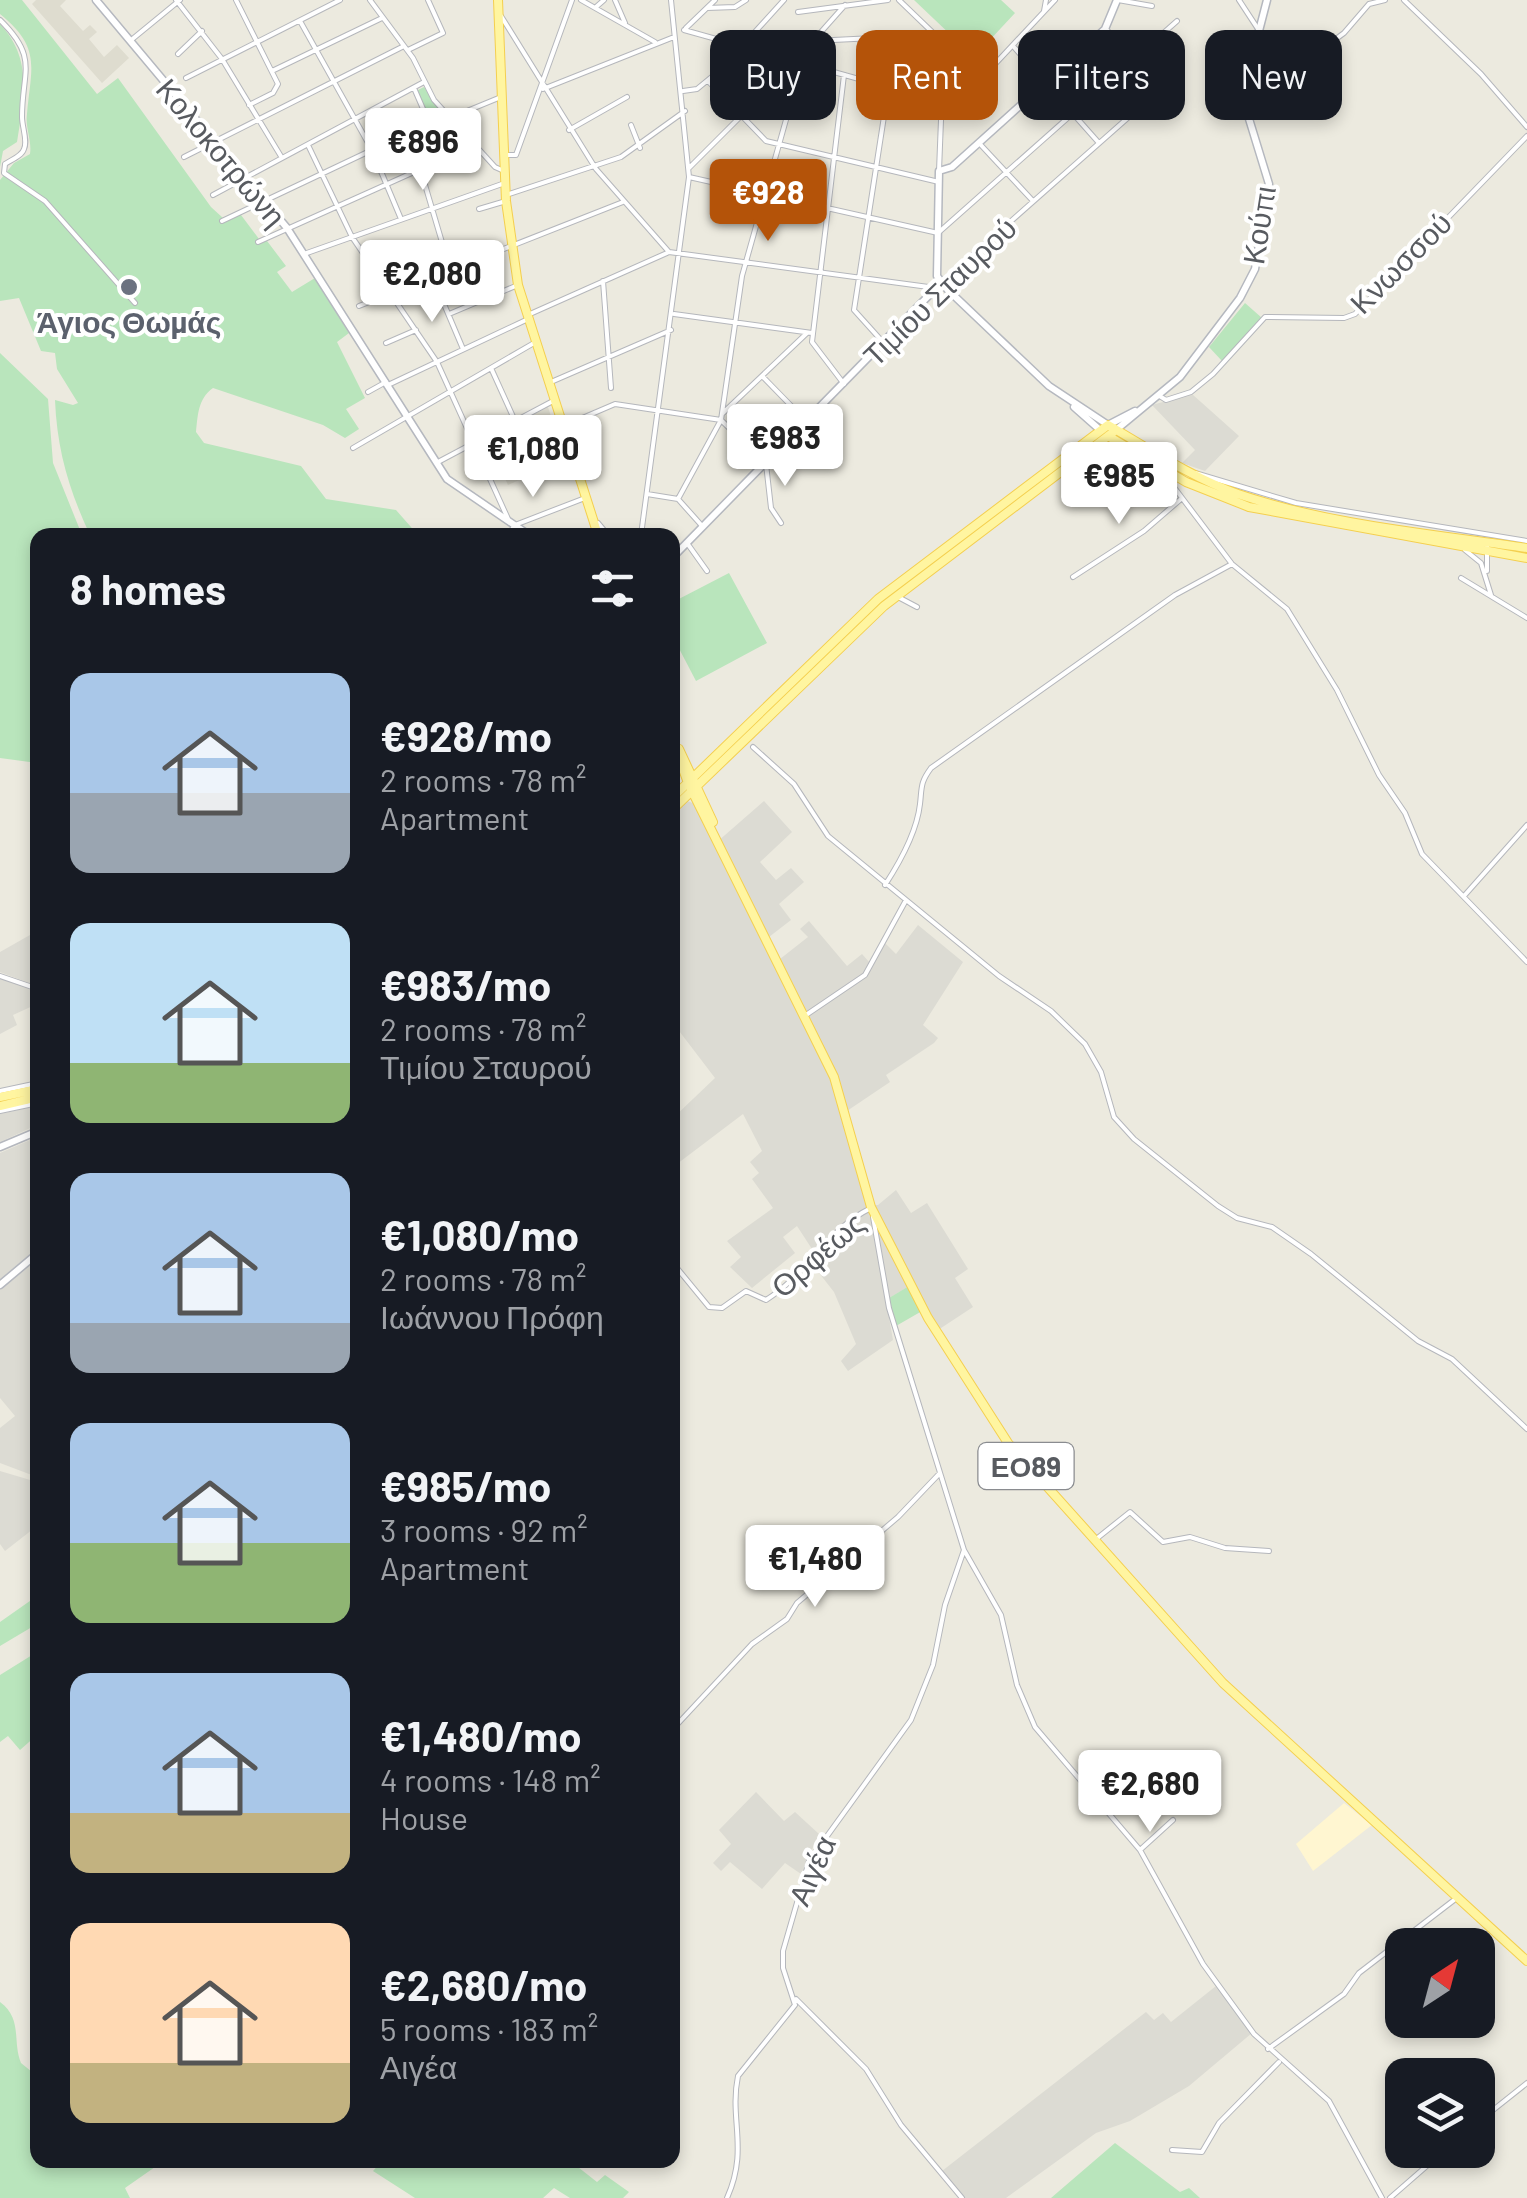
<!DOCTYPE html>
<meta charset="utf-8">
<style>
:root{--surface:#171b24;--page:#242831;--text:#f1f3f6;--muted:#9ea1a6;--accent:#b45309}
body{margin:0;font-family:Barlow,sans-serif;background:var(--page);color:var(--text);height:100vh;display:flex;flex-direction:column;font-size:38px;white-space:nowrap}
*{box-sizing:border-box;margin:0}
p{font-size:32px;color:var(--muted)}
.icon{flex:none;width:55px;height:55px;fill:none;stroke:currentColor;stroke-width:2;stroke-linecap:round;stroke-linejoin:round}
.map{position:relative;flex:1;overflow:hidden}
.sheet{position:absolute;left:30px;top:528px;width:650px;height:1640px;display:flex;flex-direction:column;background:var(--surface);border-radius:20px;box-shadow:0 5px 15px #0003}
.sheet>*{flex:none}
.guide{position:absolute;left:710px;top:30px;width:665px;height:90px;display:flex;gap:20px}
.needle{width:65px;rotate:36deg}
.controls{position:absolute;left:1385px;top:1928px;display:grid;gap:20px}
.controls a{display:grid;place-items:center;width:110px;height:110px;border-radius:20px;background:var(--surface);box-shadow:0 5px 15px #0003;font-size:50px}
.price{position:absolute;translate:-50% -85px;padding:0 22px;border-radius:10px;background:#fff;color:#222;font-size:32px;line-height:65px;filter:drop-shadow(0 2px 5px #0008)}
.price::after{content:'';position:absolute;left:50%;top:60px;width:30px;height:22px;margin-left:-15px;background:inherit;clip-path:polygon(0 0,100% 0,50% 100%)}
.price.selected{background:var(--accent);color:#fff}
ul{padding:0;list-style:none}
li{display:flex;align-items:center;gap:30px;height:250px;padding:0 40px}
li span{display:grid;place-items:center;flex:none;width:280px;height:200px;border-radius:20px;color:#555}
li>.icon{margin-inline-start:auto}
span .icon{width:120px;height:120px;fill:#fffc;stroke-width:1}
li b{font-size:42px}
h2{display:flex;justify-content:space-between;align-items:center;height:120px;padding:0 40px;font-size:42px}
.chip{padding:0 35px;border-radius:20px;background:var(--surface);box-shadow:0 5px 15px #0003;font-size:35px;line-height:90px}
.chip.selected{background:var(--accent);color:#fff}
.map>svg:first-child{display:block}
</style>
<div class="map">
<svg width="1527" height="2198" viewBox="0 0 1527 2198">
<rect width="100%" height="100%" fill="#eceadf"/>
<path fill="#fff6d1" d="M 1344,1803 L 1372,1825 L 1313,1871 L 1296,1844 Z"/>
<path fill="#dcdbd3" d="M 1192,394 L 1239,436 L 1205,471 L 1182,463 L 1195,450 L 1152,405 Z
M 687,801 L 696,804 L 717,842 L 764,801 L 792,832 L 760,862 L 776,880 L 791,868 L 804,882 L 779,904 L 791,920 L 769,937 L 780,959 L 808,937 L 800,929 L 809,921 L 847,966 L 862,954 L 870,963 L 882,940 L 896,954 L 918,925 L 963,962 L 923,1025 L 938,1038 L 934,1043 L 886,1075 L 890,1082 L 841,1115 L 867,1205 L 878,1205 L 896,1190 L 911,1213 L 927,1203 L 968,1269 L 955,1278 L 973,1307 L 938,1330 L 911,1285 L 886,1300 L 893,1340 L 848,1371 L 841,1361 L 856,1344 L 834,1292 L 812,1264 L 812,1249 L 797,1226 L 783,1237 L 795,1253 L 752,1288 L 730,1267 L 741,1257 L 727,1241 L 773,1208 L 752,1179 L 759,1173 L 750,1162 L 762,1151 L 743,1114 L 673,1167 L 673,1118 L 715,1078 L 673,1023 L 673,816 Z
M 37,931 L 37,986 L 0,972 L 0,952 Z
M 0,978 L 37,990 L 37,1004 L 13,1015 L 17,1025 L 0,1034 Z
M 37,1106 L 37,1125 L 0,1142 L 0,1114 Z
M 37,1137 L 37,1250 L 0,1280 L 0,1153 Z
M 37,1256 L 37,1477 L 0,1463 L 0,1428 L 15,1416 L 0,1398 L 0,1288 Z
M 0,1471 L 37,1482 L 37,1526 L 5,1551 L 0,1544 Z
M 756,1792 L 784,1821 L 795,1812 L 819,1834 L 801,1874 L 785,1863 L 762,1889 L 730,1862 L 721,1871 L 713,1863 L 731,1844 L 719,1830 Z
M 1216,1986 L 1252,2033 L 1189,2086 L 1130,2121 L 1096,2133 L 1006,2198 L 965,2198 L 942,2171 L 1146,2012 L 1154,2020 L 1163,2013 L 1171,2022 Z"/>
<path fill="#dedccf" d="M 36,0 L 66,0 L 60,6 L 83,31 L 90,25 L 97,32 L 89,39 L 104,57 L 117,45 L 129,58 L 102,83 L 32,4 Z
M 548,407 L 565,460 L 508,485 L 487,439 Z"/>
<path fill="#b9e5bc" d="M 0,0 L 22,0 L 97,94 L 118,78 L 211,207 L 223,218 L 238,211 L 259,239 L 264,237 L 286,266 L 277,272 L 292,292 L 315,278 L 349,333 L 337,342 L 365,398 L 346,409 L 359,429 L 345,438 L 323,425 L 213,388 C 198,399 198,414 196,432 L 204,443 L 301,466 L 326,499 L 396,510 L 418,535 L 90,535 C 69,490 57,450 55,400 L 73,405 L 78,403 L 57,369 L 55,353 L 41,351 L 19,298 L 0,301 L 0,180 L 14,163 L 30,154 C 32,140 25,128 27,114 C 31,67 42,48 0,14 Z
M 914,0 L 1001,0 L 1015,13 L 974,57 Z
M 0,24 C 33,59 24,98 17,142 L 3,151 L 0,167 Z
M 424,87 L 446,119 L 431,125 L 416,91 Z
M 1245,303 L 1262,318 L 1222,361 L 1209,347 Z
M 0,353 L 48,399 L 53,463 L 82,535 L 38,535 L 37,763 L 0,758 Z
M 729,573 L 767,643 L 696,681 L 673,637 L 673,602 Z
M 909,1286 L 922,1311 L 896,1326 L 889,1298 Z
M 37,1596 L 37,1624 L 0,1646 L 0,1622 Z
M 37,1652 L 37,1735 L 20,1750 L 8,1736 L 0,1742 L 0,1675 Z
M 0,2002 C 23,2019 12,2041 21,2063 L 37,2076 L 38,2160 L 165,2160 L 125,2188 L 130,2198 L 0,2198 Z
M 1115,2143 L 1180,2192 L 1189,2188 L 1200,2198 L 1051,2198 Z
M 383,2160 L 569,2160 L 597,2182 L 605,2175 L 629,2192 L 623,2198 L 570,2198 L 554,2188 L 543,2198 L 415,2198 L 373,2171 Z"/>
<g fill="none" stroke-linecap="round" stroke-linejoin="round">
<defs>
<path id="street" d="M 176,0 L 222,59 L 282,158
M 236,0 L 278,84 L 273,93 L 249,105
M 370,0 L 413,58 L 434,100 L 495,167 L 504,171
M 581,0 L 655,42
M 615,0 L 625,23
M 899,0 L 981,79 L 1055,0
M 1118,0 L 1152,6
M 1239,0 L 1258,29
M 1404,0 L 1481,74 L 1527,127
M 596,7 L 604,0
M 707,8 L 735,7 L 746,0
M 1044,11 L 1046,0
M 798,12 L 888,0
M 501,16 L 596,169 L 669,252 L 936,288
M 0,20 C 39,58 22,71 22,117 C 22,127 28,141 24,149 C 22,156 11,160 5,164 L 4,173 L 45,201 L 135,303
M 300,21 L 372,150 L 401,219
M 686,28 L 715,0
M 684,30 L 941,102
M 1107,30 L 1159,91
M 130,41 L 180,0
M 813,41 L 935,35
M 744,44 L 784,0
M 1013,46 L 1099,143
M 408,50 L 443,33 L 428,0
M 178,54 L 202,31
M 272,71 L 382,18
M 844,75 L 812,342 L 844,384
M 186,78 L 340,0
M 708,81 L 766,141 L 939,182
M 414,88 L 430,125
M 1279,88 L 1291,83 L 1298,67 L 1344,33 L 1369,4 L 1385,0
M 543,89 L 674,37
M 683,91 L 697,89 L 725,66
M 631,125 L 640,148
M 569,130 L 627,97
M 410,134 L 444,249 L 441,297 L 463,349
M 979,143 L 1033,201
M 308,145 L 352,237 L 437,362 L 509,521
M 505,155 L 516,155 L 572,0
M 184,157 L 404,46
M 689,168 L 741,116
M 939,171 L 944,43
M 689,177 L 938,233 L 1177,21
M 213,195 L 424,82
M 506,195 L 621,157 L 685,111
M 479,209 L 506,201
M 222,221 L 372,150 L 501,97
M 258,242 L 452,155
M 304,254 L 502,184
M 370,264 L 417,245
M 603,281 L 611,388
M 941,283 L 1174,77
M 359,306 L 623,202
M 449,314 L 518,285
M 530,314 L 667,253
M 674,314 L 812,333
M 881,340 L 854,310 L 896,39
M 386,343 L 416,330
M 491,368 L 515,421
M 763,377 L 805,420
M 551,382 L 671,330
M 388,385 L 526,320
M 368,392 L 386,382
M 1158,395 L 1166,400 L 1191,392 L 1213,374 L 1265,317 L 1344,318 L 1355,314 L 1527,136
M 723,413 L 807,333
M 721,420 L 766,464 L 771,508 L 781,523
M 566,425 L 615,404 L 721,420
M 353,448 L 534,343
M 1137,454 L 1135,461 L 1167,478 L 1232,564 L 1287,609 L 1337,690 L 1379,775 L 1405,813 L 1422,854 L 1527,962
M 438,462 L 553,401
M 1195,473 L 1296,503 L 1527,541
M 647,494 L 678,499 L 703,527
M 678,499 L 721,420 L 742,276 L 802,63 L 813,41 L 845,5
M 598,523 L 608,535
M 508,535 L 515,525 L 585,498
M 641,535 L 689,177 L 671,0
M 687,543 L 707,571
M 1465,550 L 1481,563 L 1491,595
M 1487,571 L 1487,542
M 1073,577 L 1144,531 L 1181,499
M 1461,578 L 1527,618
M 900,598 L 917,607
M 753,747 L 794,784 L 828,836 L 999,976 L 1051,1011 L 1085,1044 L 1101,1072 L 1114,1117 L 1134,1139 L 1218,1206 L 1237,1218 L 1272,1227 L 1311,1254 L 1418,1341 L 1452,1359 L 1527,1429
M 885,885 C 900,862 917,831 920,804 C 922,787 920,783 931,768 L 1175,595 L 1232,564
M 1464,896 L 1527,825
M 0,976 L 38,989
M 806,1015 L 865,975 L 905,902
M 0,1091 L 38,1083
M 0,1111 L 38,1103
M 672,1262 L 709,1307 L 722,1308 L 746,1291 L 766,1300 C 809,1273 826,1230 871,1208
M 1095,1540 L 1130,1512 L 1163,1542 L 1190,1537 L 1225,1548 L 1269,1551
M 964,1550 L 1001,1615 L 1017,1685 L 1035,1727 L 1140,1850 L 1203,1964 L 1254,2034 L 1329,2101 L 1382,2198
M 672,1730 L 752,1644 L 787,1619 L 797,1603 L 898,1517 L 940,1473
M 1140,1850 L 1173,1820
M 796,1999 L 866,2069 L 901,2125 L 962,2198
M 1268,2049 L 1344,1994 L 1359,1973 L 1458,1897
M 1478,2122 L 1527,2083
M 1172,2150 L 1202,2152 L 1219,2123 L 1279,2062
M 727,2198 C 749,2149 729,2120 738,2076 L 795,2005 L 783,1968 L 783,1951 L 809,1861 L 911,1720 L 933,1665 L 945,1605 L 964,1550 L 889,1308 L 873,1217
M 1390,2198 L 1445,2150"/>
<path id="secondary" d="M 96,0 L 287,228 L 447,479 L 529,535
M 1117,0 L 1105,29 L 952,167 L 939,171 L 937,276 L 947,289 L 1049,386 L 1108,425 L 1135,411
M 1074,407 L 1100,430
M 1116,430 L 1180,377 L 1240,298 L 1255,269 L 1269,184 L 1246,109 L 1245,85 L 1267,0
M 672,558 L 941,283
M 0,1147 L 38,1131
M 0,1285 L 38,1253"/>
<path id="primary" d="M 498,0 L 506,201 L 518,285 L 598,535
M 1108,436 L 1186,482 L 1249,507 L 1527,558
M 672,738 L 688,783 L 834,1077 L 871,1207 L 928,1318 L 1008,1443 L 1223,1683 L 1527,1961
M 679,749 L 713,822
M 672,798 L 878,599 L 1108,425 C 1151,450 1191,477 1238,494 C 1329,525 1432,534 1527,548
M 672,810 L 884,606 L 1116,430
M 0,1097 L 38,1089
M 0,1106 L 38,1097"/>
</defs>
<use href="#street" stroke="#b5b7bc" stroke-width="6"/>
<use href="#secondary" stroke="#b5b8bf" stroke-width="9"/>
<use href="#primary" stroke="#f4cf4f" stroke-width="10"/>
<use href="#street" stroke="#fff" stroke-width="4"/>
<use href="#secondary" stroke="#fff" stroke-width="6"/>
<use href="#primary" stroke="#fff5a0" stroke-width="8"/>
</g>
<circle fill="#6b7280" stroke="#fff" stroke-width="4" cx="129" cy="287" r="10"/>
<g text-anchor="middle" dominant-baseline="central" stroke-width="8" stroke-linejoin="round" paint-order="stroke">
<rect fill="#fff" stroke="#8a8c90" stroke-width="2.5" x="978.5" y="1443" width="95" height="46" rx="8"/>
<g font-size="28" font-weight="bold" fill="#585b60">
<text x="1026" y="1466">ΕΟ89</text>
</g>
<g font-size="30" fill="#585b60" stroke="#fff">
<text transform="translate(222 152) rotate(50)">Κολοκοτρώνη</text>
<text transform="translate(1258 225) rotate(-81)">Κούπι</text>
<text transform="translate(1400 262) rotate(-45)">Κνωσσού</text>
<text transform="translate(939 291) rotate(-44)">Τιμίου Σταυρού</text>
<text transform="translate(817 1254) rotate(-41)">Ορφέως</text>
<text transform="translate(811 1870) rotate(-66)">Αιγέα</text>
</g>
<g font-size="30" font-weight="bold" fill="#5b616d" stroke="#fff">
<text x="129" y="321">Άγιος Θωμάς</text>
</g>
</g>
</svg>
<div class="controls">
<a><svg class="needle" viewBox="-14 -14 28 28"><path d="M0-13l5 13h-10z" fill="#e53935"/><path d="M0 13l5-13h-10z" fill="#9ea1a6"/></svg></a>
<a><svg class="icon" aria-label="layers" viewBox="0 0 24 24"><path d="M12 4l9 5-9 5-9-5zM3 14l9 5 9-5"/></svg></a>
</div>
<b class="price" style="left:423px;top:193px">€896</b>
<b class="price selected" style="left:768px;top:244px">€928</b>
<b class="price" style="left:432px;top:325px">€2,080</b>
<b class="price" style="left:785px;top:489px">€983</b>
<b class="price" style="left:533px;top:500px">€1,080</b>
<b class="price" style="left:1119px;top:527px">€985</b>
<b class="price" style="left:815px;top:1610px">€1,480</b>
<b class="price" style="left:1150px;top:1835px">€2,680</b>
<div class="guide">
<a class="chip">Buy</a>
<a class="chip selected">Rent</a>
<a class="chip">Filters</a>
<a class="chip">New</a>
</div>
<section class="sheet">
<h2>8 homes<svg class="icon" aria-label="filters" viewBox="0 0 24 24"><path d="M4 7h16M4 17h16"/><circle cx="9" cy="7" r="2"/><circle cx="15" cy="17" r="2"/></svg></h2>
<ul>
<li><span style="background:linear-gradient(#a9c7e8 60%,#9aa5b1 0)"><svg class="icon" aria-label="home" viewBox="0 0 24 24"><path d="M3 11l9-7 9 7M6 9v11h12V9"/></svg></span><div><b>€928/mo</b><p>2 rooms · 78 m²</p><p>Apartment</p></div></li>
<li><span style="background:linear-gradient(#bfe0f5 70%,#8fb573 0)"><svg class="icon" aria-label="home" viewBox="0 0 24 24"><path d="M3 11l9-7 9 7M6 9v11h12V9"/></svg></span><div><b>€983/mo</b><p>2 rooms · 78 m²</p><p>Τιμίου Σταυρού</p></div></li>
<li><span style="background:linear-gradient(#a9c7e8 75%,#9aa5b1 0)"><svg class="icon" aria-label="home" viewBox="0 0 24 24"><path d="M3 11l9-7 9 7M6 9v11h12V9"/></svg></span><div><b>€1,080/mo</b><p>2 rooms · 78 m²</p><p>Ιωάννου Πρόφη</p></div></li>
<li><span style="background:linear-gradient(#a9c7e8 60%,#8fb573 0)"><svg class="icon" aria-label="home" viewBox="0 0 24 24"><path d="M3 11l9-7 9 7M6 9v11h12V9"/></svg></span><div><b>€985/mo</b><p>3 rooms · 92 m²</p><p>Apartment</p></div></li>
<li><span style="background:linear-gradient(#a9c7e8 70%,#c2b280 0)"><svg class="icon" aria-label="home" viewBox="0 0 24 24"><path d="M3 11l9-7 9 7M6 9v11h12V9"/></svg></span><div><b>€1,480/mo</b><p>4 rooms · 148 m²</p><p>House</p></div></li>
<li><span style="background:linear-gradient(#ffd9b3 70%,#c2b280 0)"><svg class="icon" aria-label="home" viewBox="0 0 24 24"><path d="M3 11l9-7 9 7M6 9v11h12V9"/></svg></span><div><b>€2,680/mo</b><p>5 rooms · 183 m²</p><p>Αιγέα</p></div></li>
</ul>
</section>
</div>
